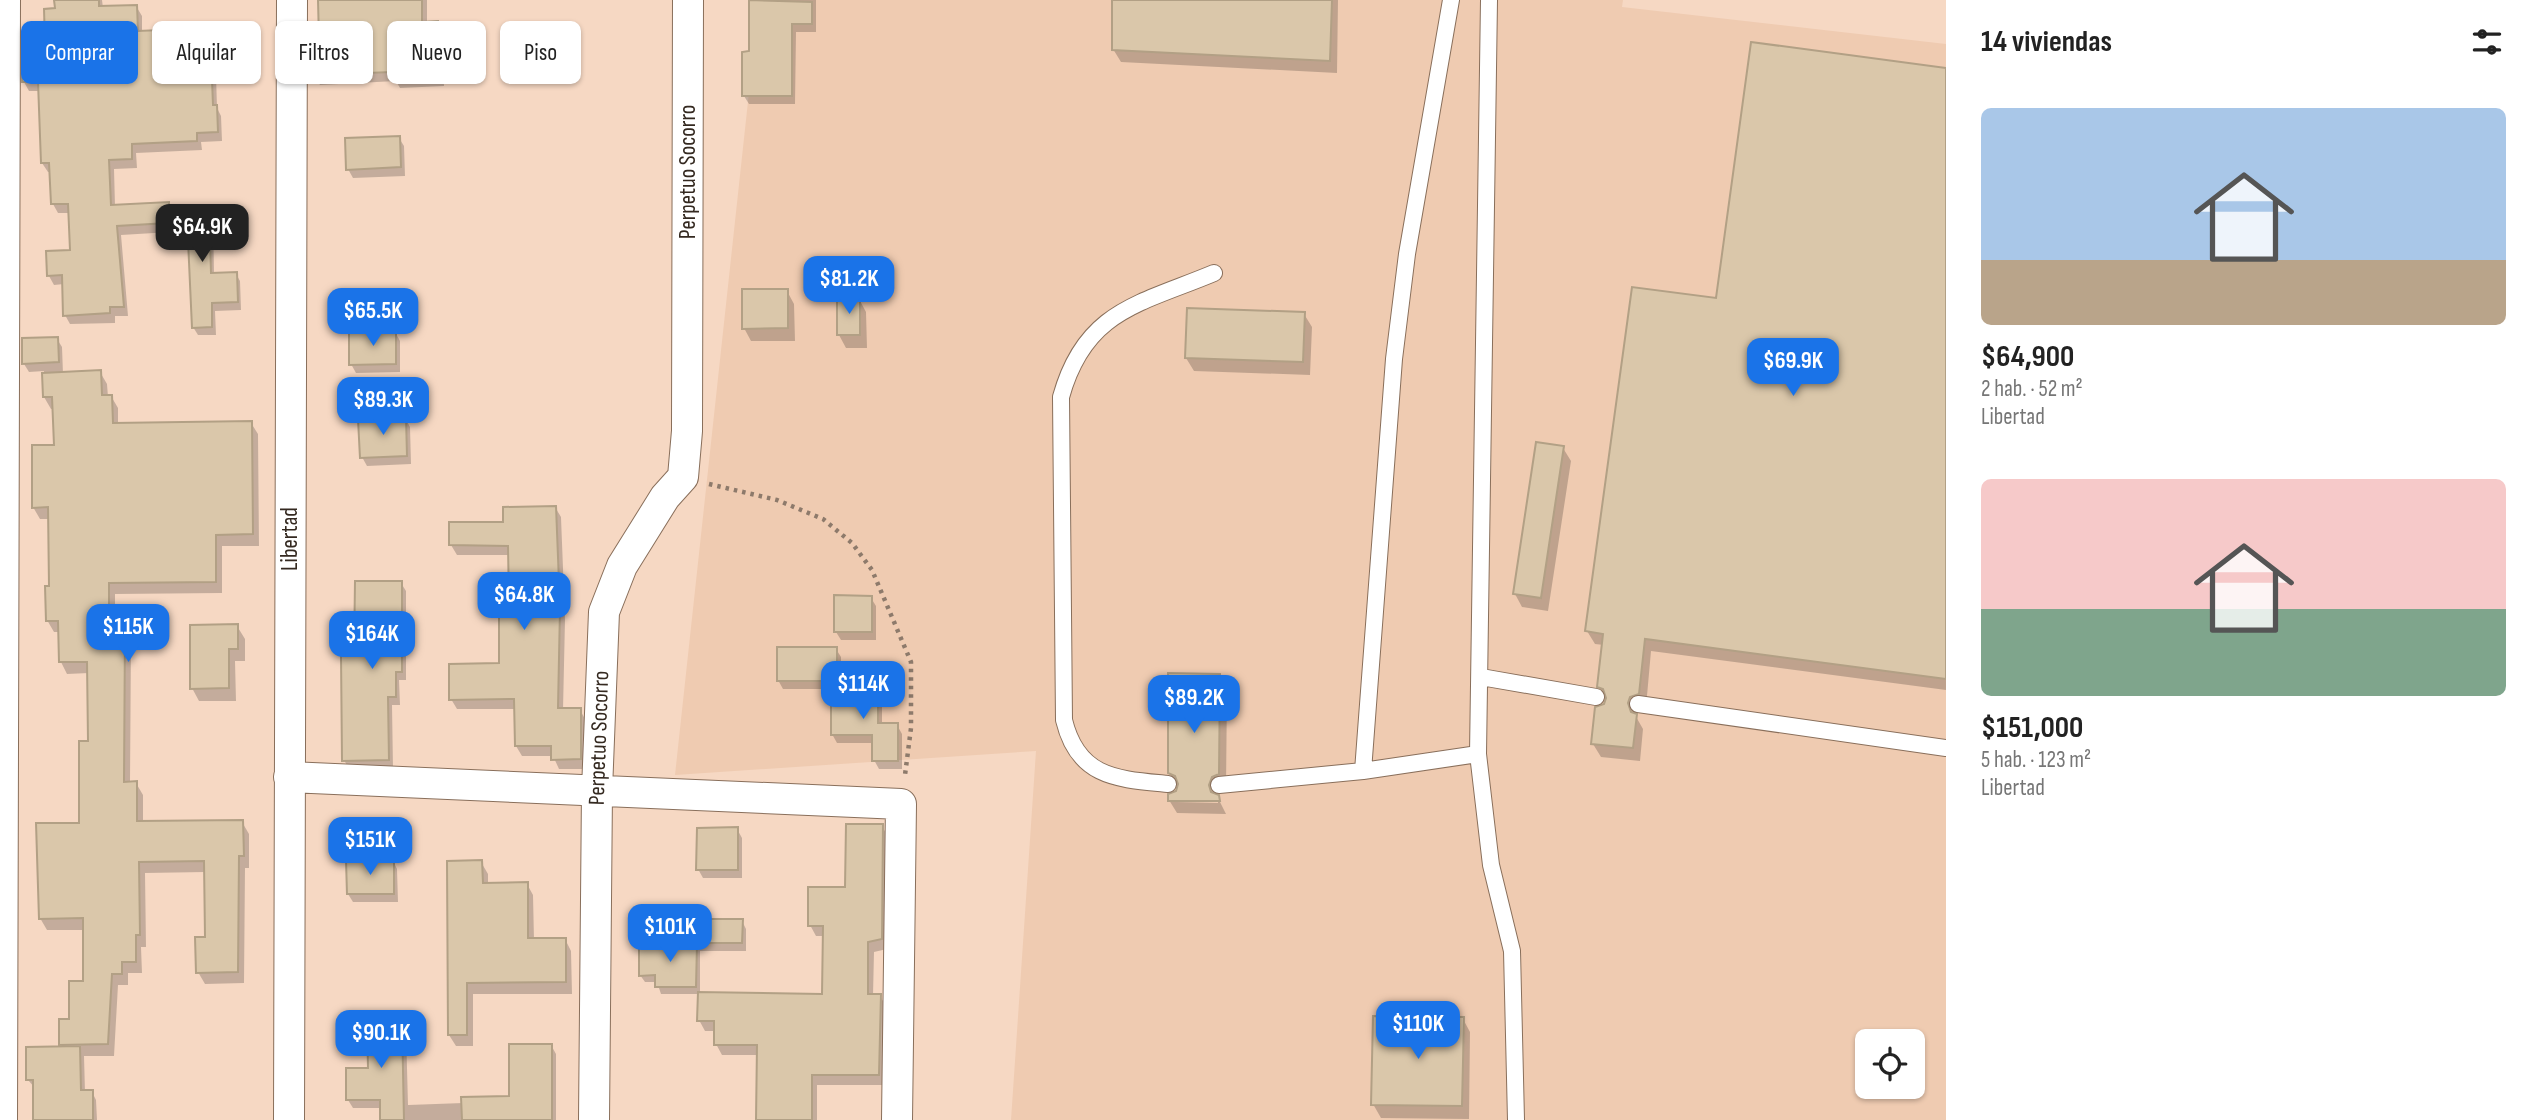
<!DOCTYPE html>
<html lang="es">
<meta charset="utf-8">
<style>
:root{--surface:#fff;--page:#f6f6f6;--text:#222;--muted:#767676;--accent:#1a73e8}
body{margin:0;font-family:"Sofia Sans Condensed",sans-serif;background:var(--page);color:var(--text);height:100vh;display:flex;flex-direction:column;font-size:26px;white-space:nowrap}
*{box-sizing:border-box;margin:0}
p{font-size:23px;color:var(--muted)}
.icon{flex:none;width:38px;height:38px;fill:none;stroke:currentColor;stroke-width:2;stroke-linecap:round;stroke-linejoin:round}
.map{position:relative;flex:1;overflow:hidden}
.details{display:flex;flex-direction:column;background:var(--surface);width:595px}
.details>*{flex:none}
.guide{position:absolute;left:21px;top:21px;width:665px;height:63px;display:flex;gap:14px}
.fabs{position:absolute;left:1855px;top:1029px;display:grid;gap:14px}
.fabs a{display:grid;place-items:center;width:70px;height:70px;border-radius:10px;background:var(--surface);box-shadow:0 2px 5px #0004;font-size:35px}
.price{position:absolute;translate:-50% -60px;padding:0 16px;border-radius:14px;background:var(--accent);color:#fff;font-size:23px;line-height:46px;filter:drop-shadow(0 2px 4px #0008)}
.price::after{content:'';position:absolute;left:50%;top:42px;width:21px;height:16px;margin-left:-10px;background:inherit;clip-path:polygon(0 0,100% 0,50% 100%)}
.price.active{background:#222;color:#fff}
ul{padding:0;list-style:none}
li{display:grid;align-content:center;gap:14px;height:371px;padding:0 35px}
li span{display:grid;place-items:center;height:217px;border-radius:10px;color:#555}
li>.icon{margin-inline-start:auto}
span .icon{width:126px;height:126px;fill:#fffc;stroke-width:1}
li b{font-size:30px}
h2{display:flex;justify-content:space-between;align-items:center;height:84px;padding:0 35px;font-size:30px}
.pill{padding:0 24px;border-radius:10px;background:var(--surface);box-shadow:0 2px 5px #0004;font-size:24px;line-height:63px}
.pill.active{background:var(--accent);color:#fff}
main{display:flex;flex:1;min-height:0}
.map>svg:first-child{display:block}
</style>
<main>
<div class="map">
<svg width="1946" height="1120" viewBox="0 0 1946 1120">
<rect width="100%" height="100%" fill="#f6d8c3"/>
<path fill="#efcbb1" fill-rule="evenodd" d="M 759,0 L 1623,0 L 1622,7 L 1946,44 L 1946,1120 L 1011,1120 L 1036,751 L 675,775 ZM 1867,1041 L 1913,1041 L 1913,1087 L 1867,1087 Z"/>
<path fill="#0003" fill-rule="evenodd" d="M 56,0 L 102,0 L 103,8 L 136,6 L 142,16 L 142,33 L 209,30 L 215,40 L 217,108 L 221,116 L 222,141 L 201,142 L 202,150 L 136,153 L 137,168 L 114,169 L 115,206 L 168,204 L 171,209 L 208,208 L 213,215 L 214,275 L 236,274 L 240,281 L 241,310 L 215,311 L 216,335 L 198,335 L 193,327 L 190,247 L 176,248 L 171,232 L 121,235 L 128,316 L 115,316 L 115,323 L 70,324 L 65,315 L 64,284 L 54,285 L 49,276 L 72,251 L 70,213 L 58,213 L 53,204 L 51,172 L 48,172 L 42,163 L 40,91 L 29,91 L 24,82 L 47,46 Z
M 320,0 L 427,0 L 427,23 L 437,23 L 442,33 L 444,86 L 400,88 L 396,81 L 320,85 L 314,75 L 320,41 Z
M 750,0 L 816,0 L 816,32 L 796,32 L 795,104 L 749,104 L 744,96 L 751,53 Z
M 1114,0 L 1338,0 L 1337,73 L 1121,62 L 1113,49 Z
M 1946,70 L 1946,690 L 1651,651 L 1646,707 L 1637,710 L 1635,715 L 1643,729 L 1640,761 L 1601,757 L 1593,744 L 1607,700 L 1599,686 L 1604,645 L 1595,644 L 1587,631 L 1718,300 Z
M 399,138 L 404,146 L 405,176 L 353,178 L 348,169 Z
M 787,291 L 794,304 L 795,341 L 751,341 L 744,328 Z
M 859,299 L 866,312 L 867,348 L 846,348 L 839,335 L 838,300 Z
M 1304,314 L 1312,327 L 1310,375 L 1194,371 L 1186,358 Z
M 395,332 L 400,341 L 400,372 L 356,373 L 351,364 Z
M 57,339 L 62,347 L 63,374 L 100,372 L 107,384 L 108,397 L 111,396 L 118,408 L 118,424 L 251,423 L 258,434 L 259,546 L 222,546 L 222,593 L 115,594 L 115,627 L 124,627 L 131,639 L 130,783 L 136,783 L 143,795 L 143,823 L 242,822 L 249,834 L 249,868 L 245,868 L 244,983 L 205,984 L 198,972 L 206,938 L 206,872 L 145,873 L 146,947 L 141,947 L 142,973 L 128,973 L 128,985 L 118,985 L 114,1056 L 84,1056 L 85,1092 L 92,1092 L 96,1100 L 97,1120 L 34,1120 L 35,1088 L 28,1080 L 63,1048 L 61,1045 L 85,983 L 85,930 L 47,930 L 40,918 L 81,824 L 90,743 L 89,673 L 67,674 L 61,662 L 60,632 L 54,632 L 47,620 L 51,588 L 50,519 L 40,519 L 33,507 L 56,447 L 55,409 L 51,409 L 44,397 L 44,371 L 29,372 L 24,364 Z
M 405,418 L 410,427 L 411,464 L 367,466 L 362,457 Z
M 1563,448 L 1571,461 L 1548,611 L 1522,607 L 1515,594 Z
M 555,507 L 561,517 L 565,620 L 563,710 L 580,710 L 585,719 L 585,769 L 559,769 L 553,756 L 522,756 L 516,746 L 516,709 L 457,709 L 451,699 L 501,665 L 510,605 L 510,555 L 457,555 L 451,545 Z
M 401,583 L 406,591 L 406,680 L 399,680 L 400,705 L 392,705 L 393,768 L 349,769 L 344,760 L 356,657 Z
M 871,598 L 876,606 L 876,640 L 841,640 L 836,632 Z
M 237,626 L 245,639 L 245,661 L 235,661 L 236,701 L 199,701 L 192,688 Z
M 836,649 L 841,657 L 841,684 L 855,684 L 860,699 L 877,699 L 882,707 L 882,725 L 897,725 L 902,734 L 902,769 L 879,769 L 874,760 L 874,743 L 837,743 L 832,734 L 833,689 L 783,689 L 778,680 Z
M 1219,676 L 1227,689 L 1226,788 L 1219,790 L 1217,796 L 1226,814 L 1177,813 L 1169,800 L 1179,787 L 1169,773 ZM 1177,799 L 1218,799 L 1218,803 L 1177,802 Z
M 882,826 L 888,837 L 887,949 L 874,952 L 873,996 L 880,996 L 886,1006 L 885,1085 L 817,1085 L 817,1120 L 758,1120 L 759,1055 L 722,1055 L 716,1044 L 716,1031 L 705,1031 L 699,1020 L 700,994 L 661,994 L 657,982 L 645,982 L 640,975 L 690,946 L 688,943 L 742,921 L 746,929 L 746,951 L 700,951 L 700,994 L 824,996 L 824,936 L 816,936 L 810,925 L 847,889 Z
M 737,829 L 742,838 L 742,878 L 703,878 L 698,869 Z
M 365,830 L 367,861 L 393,861 L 397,869 L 398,902 L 353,902 L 348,894 L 348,859 L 341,859 L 339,855 Z
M 481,862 L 488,874 L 488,885 L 527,884 L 533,895 L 534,940 L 565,939 L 571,951 L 572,994 L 473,994 L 473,1046 L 456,1046 L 449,1035 Z
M 1463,1019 L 1470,1032 L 1469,1119 L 1381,1118 L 1373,1104 Z
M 401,1022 L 406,1031 L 408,1105 L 463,1103 L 511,1097 L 551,1045 L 556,1054 L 556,1120 L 382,1120 L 382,1108 L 353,1108 L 348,1100 Z"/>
<path fill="#dac7aa" stroke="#b2a085" stroke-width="2" d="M 54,0 L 99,0 L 99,6 L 137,5 L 138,31 L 210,28 L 213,105 L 217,105 L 218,132 L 197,133 L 197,141 L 132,144 L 132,159 L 109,160 L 111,205 L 169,202 L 168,223 L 117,226 L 124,307 L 110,307 L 110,313 L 63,316 L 62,275 L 47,276 L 46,251 L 70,250 L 68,204 L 51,204 L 49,163 L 41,163 L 38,82 L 22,82 L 22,45 L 45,44 L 44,9 L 55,8 Z
M 318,0 L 422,0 L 422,22 L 438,21 L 440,76 L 393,78 L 392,72 L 313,75 L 311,40 L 319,40 Z
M 749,0 L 812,2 L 812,24 L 792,24 L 792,96 L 742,96 L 742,52 L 749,51 Z
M 1112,0 L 1332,0 L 1330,61 L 1112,50 Z
M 1751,42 L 1946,68 L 1946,679 L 1645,639 L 1639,694 L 1630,697 L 1628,703 L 1631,712 L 1637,714 L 1633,748 L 1591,744 L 1595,707 L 1604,704 L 1606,698 L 1603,689 L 1597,687 L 1603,634 L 1585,631 L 1632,287 L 1716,298 Z
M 400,136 L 401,167 L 346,170 L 345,138 Z
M 209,206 L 211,273 L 237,272 L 238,302 L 212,303 L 212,327 L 192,328 L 188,240 L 170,241 L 169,207 Z
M 742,289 L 788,289 L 788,328 L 742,329 Z
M 860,297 L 860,335 L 837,335 L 837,298 Z
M 1187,308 L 1305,312 L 1303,362 L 1185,358 Z
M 396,330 L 396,364 L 349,365 L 349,331 Z
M 58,337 L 59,362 L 22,364 L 22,338 Z
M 101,370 L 102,395 L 112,395 L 113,423 L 252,421 L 253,534 L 216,535 L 216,582 L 109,583 L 109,626 L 125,626 L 124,782 L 137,781 L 137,821 L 243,820 L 244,856 L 239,856 L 238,972 L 196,973 L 195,937 L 205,937 L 204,861 L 139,862 L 140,935 L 136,935 L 136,962 L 122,962 L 122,974 L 112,974 L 108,1044 L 59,1045 L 59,1019 L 69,1019 L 69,981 L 83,981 L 83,918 L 39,919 L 36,823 L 79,823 L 79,741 L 88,741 L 87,662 L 59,662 L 58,621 L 46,621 L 45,586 L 49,586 L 48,507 L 32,508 L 32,445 L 54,445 L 52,397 L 43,397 L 42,373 Z
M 406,417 L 407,456 L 360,458 L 358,419 Z
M 1536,442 L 1564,446 L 1541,598 L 1513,594 Z
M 556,506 L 560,608 L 558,708 L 581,708 L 581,759 L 551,760 L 551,746 L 515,746 L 514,699 L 449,700 L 449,664 L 499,663 L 499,604 L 509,604 L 508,546 L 449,545 L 449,522 L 503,522 L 503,507 Z
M 355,581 L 402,581 L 402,672 L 396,672 L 396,697 L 388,697 L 389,760 L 342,761 L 341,655 L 354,655 Z
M 834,595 L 872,596 L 872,632 L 834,632 Z
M 238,624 L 238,649 L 229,649 L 229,688 L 190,689 L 190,625 Z
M 777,647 L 837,647 L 837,681 L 777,681 Z
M 1168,673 L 1220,674 L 1219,774 L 1212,777 L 1209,785 L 1211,792 L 1219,795 L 1220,801 L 1168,801 L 1168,794 L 1176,791 L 1178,784 L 1175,776 L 1168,773 Z
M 831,682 L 856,683 L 856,697 L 878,697 L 878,723 L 898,723 L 898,761 L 872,761 L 872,735 L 831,735 Z
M 846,824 L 883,824 L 882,939 L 868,942 L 868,994 L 881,994 L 879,1075 L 812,1075 L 812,1120 L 756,1120 L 757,1045 L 714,1045 L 714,1021 L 697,1021 L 698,992 L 822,994 L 823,926 L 808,926 L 808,887 L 845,887 Z
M 738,827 L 738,870 L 696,870 L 697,828 Z
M 366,828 L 366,856 L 337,856 L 337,829 Z
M 394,859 L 394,894 L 347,894 L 346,860 Z
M 482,860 L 483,883 L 528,882 L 528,938 L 566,938 L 566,982 L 467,983 L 467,1035 L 448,1035 L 447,861 Z
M 686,919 L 743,919 L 742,943 L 686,943 Z
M 697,944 L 696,987 L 655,987 L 655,975 L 639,976 L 639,945 Z
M 1373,1016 L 1464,1017 L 1462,1106 L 1371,1105 Z
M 402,1020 L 404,1120 L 380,1120 L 380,1100 L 346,1100 L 346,1068 L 368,1068 L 367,1021 Z
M 509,1044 L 552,1044 L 552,1120 L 462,1120 L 461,1097 L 509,1096 Z
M 80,1046 L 81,1090 L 93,1090 L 93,1120 L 33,1120 L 33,1080 L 26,1080 L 26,1047 Z"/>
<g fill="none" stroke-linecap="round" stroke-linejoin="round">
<defs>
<path id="lane" d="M 1489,0 L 1478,754 L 1491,865 L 1512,951 L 1516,1120
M 1481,677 L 1596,697
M 1638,704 L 1946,748
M 1363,771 L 1394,359 L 1407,254 L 1451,0
M 1168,784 C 1117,779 1078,778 1064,720 L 1061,397 C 1085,310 1140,304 1214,273
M 1219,785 L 1363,771 L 1478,754"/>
<path id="street" d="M 289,777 L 901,804 L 897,1120
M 2,1120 L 5,0
M 289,1120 L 292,0
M 594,1120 L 597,790 L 604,612 L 622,566 L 665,497 L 683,477 L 687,431 L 688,0"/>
</defs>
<use href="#lane" stroke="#896f5b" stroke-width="18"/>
<use href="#street" stroke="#896f5b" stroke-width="32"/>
<path stroke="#8d7a6b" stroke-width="4.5" stroke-dasharray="3.5 5" stroke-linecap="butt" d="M 709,484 L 777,500 L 823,519 L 852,543 L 872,570 L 911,662 L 911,728 L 905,775"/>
<use href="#lane" stroke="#fff" stroke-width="16"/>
<use href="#street" stroke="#fff" stroke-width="30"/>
</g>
<g text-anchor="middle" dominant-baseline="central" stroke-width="5" stroke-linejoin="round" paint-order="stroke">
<g font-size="23" fill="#342920" stroke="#fff">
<text transform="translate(688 172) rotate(-90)">Perpetuo Socorro</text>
<text transform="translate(290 539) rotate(-90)">Libertad</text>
<text transform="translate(599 738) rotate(-88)">Perpetuo Socorro</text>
</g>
</g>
</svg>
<div class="fabs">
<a><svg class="icon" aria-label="locate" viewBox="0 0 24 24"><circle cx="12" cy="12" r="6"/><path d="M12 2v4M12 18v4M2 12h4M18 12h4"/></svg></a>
</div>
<b class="price active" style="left:202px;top:264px">$64.9K</b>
<b class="price" style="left:849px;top:316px">$81.2K</b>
<b class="price" style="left:373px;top:348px">$65.5K</b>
<b class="price" style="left:1793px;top:398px">$69.9K</b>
<b class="price" style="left:383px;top:437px">$89.3K</b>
<b class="price" style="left:524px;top:632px">$64.8K</b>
<b class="price" style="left:128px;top:664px">$115K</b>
<b class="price" style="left:372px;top:671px">$164K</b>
<b class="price" style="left:863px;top:721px">$114K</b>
<b class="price" style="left:1194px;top:735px">$89.2K</b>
<b class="price" style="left:370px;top:877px">$151K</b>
<b class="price" style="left:670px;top:964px">$101K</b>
<b class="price" style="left:1418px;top:1061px">$110K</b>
<b class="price" style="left:381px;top:1070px">$90.1K</b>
<div class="guide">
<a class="pill active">Comprar</a>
<a class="pill">Alquilar</a>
<a class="pill">Filtros</a>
<a class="pill">Nuevo</a>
<a class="pill">Piso</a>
</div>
</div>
<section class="details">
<h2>14 viviendas<svg class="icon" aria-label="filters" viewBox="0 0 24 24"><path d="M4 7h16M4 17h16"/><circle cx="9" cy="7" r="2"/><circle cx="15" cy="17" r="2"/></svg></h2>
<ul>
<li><span style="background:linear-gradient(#a9c7e8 70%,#b9a48a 0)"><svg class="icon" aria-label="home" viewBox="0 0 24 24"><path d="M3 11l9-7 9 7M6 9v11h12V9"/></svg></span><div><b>$64,900</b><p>2 hab. · 52 m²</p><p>Libertad</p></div></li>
<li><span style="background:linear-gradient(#f6c9c9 60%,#7fa58c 0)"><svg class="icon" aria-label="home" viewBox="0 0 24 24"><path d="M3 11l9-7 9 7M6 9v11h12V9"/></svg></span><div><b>$151,000</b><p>5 hab. · 123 m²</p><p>Libertad</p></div></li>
</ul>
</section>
</main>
